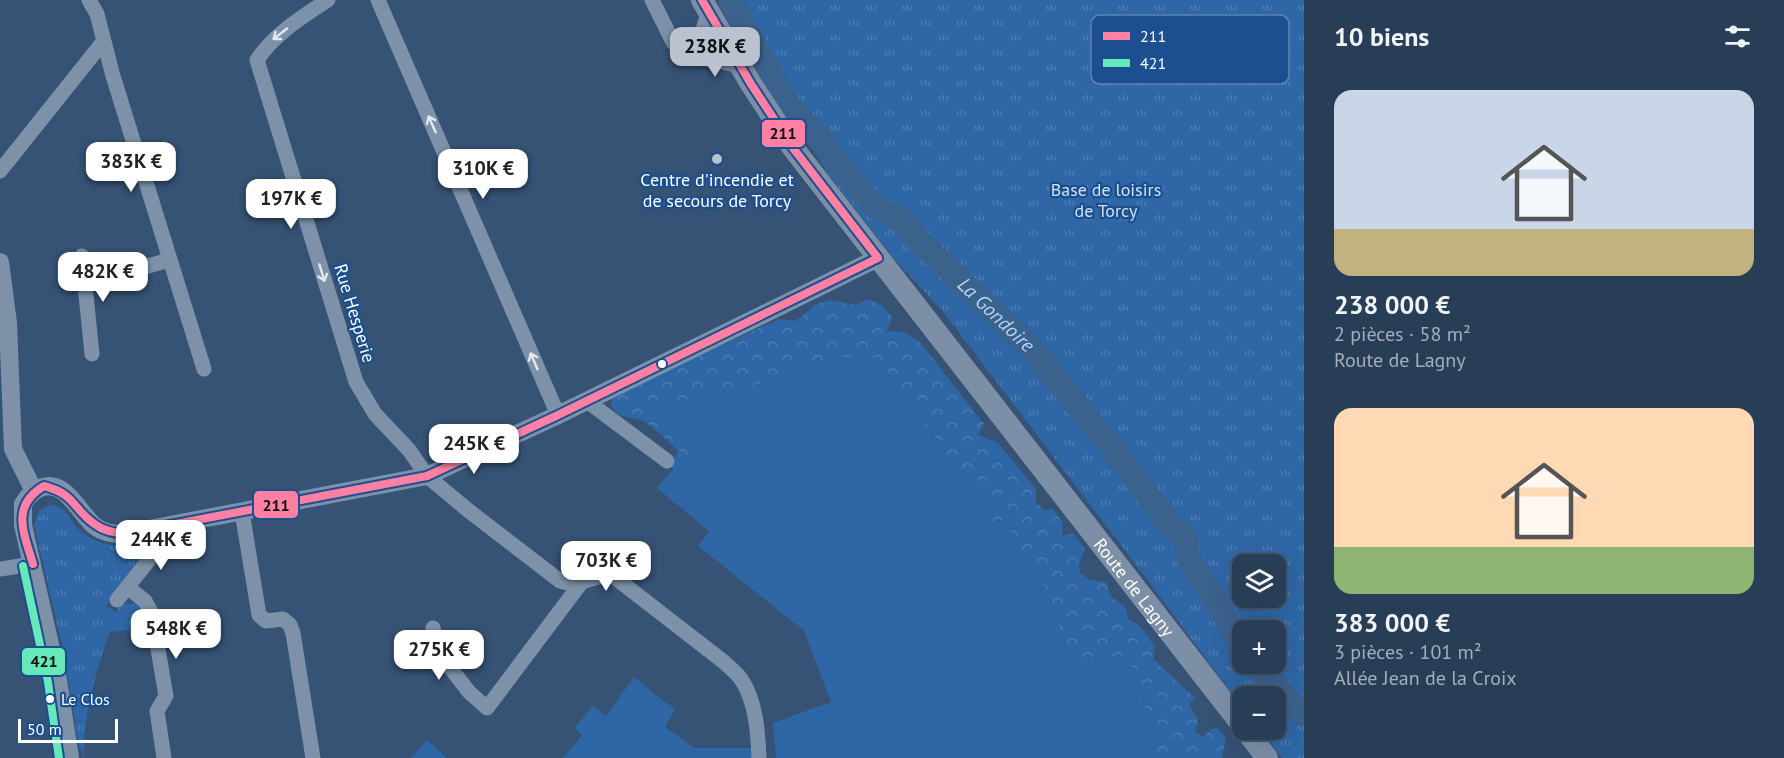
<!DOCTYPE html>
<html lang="fr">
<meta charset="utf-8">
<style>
:root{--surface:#283e57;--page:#344961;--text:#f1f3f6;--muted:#a5aeba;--line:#44576d;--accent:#b9c2ce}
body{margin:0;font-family:"PT Sans",sans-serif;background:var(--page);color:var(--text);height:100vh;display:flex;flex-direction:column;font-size:22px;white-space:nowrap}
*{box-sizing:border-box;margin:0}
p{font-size:20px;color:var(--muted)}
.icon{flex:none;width:33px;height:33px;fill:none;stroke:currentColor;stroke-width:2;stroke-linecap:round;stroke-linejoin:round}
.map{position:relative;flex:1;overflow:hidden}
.panel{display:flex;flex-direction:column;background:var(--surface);width:480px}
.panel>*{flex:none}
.buttons{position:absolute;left:1232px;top:554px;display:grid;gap:12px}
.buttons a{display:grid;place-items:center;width:54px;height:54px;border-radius:12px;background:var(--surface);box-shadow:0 6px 24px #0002,0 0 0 2px var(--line);font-size:30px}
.scale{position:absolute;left:18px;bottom:15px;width:100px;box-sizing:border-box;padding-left:6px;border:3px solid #fff;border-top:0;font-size:16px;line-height:21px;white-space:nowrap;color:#fff;-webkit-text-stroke:4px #1b4f8f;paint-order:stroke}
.price{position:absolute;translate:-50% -51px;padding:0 14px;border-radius:12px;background:#fff;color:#222;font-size:20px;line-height:39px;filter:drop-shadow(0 2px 3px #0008)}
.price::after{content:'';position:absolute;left:50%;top:36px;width:18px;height:14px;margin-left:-9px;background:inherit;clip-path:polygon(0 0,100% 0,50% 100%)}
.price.on{background:var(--accent);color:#111}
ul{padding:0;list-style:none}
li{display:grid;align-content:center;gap:12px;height:318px;padding:0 30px}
li span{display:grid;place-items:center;height:186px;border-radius:18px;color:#555}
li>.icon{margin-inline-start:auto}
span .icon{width:108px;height:108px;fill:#fffc;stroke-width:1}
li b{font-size:26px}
h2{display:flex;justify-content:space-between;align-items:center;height:72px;padding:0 30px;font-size:26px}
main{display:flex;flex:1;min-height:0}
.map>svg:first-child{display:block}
</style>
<main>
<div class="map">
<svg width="1304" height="758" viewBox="0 0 1304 758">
<defs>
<pattern id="forest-crowns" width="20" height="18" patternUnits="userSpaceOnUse" patternTransform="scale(1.5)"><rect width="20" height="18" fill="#2f66a5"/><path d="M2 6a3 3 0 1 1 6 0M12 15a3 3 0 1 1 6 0" fill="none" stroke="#4e7db2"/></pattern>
<pattern id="park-tufts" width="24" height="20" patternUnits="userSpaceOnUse" patternTransform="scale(1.5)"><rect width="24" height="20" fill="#2f66a5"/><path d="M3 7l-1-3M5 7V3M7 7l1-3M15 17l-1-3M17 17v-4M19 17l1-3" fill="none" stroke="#4e7db2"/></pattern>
</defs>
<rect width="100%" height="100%" fill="#365274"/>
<path fill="#2f66a5" d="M 838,348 L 846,359 L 876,358 L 960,472 L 970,490 L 994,507 L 992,524 L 1005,520 L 1021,551 L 1032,565 L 1046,589 L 1069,657 L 1095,673 L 1096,654 L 1105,652 L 1130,664 L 1143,698 L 1153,744 L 1162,758 L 776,758 L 773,723 L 831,702 L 804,631 L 698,546 L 709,531 L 657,488 L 672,470 L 676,479 L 694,445 L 660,416 L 657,406 L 783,379 L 791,367 L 811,369 Z
M 634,677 L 675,710 L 665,727 L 694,748 L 758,748 L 759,758 L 563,758 L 582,735 L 574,728 L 593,706 L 606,716 Z
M 427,740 L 447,758 L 411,758 Z"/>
<path fill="url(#forest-crowns)" d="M 869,299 L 883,306 L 893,318 L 887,331 L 904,332 L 920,342 L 984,424 L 978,435 L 998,443 L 1036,489 L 1036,502 L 1045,511 L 1052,508 L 1063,523 L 1062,536 L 1073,533 L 1085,549 L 1079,565 L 1080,573 L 1089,580 L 1106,582 L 1111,597 L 1125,606 L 1128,619 L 1140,626 L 1155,647 L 1153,659 L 1195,698 L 1189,704 L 1198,719 L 1195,732 L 1203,737 L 1211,729 L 1218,728 L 1226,738 L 1222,758 L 1162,758 L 1153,744 L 1143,698 L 1130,664 L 1104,652 L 1096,655 L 1095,674 L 1084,669 L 1069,657 L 1046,589 L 1032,565 L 1021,551 L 1005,520 L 992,524 L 994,507 L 970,490 L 960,472 L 876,358 L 846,359 L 838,348 L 811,369 L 791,367 L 784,379 L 658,406 L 660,416 L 694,445 L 696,451 L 676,480 C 671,468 669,460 680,452 C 671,445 650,423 641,420 C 627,415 622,421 611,406 L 613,395 L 779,319 L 796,321 L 816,304 L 831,300 L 855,305 Z"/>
<path fill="url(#park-tufts)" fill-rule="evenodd" d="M 719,0 L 1304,0 L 1304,758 L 1282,758 L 1259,729 L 1275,729 L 1275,696 L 1242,696 L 1242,707 L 1152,586 L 941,309 L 894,259 L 828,174 ZM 1242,564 L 1275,564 L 1275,597 L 1242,597 ZM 1242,630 L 1275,630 L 1275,663 L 1242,663 Z
M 49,505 C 65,504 68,517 77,528 C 83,534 90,538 97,541 C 112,548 125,544 140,544 L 144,549 L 144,556 L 125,578 L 106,606 L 116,612 L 122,604 L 139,603 L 150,628 L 110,632 C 96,671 83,716 84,758 L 78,741 L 64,654 L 34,525 L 39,511 Z"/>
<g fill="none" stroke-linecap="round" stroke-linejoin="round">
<g stroke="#3b618d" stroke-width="24">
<path id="s1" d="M 730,0 L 786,102 L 821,141 L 848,177 L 876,208 L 898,217 L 919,241 L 1031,348 L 1116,453 L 1167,521 L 1186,539 L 1189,560 L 1221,610 L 1242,648"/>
<path d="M 1252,663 L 1304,714"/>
</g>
<path stroke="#7d92a8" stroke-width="15" d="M 89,0 L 97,14 L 113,76 L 204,369
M 328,0 C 302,17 274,34 257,60 L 356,382 L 375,414 L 409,450 L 427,476 L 469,511 L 560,581 C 582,589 593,573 613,576 L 724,662 C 730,668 737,673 741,679 C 756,701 758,733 759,758
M 378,0 L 558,415
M 652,0 L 673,42 L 689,59
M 689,59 L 701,58 L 741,66
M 689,59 L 702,33 L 709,11
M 0,171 L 103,42
M 82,256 L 92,354
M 85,284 L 169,260
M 587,401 L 667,461
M 242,512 L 259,615 L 266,621 L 283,619 L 290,625 L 293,633 L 313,758
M 0,569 L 33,564
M 127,587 L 145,601 L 152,614 L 166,696 L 157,711 L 164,758
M 117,600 L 156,551 L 157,541 L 154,529
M 433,628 L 442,657 L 469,692 L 487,708 L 581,583"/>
<path stroke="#7d92a8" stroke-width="18" d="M 0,262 L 8,323 L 13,449 L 34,491
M 70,758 L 58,680 L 23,525 L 23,504 C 27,497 33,491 40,488 C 66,477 80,516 96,527 C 104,533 114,534 123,534 L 427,476 L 558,415 L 878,258"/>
<g stroke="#7d8ea7" stroke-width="22">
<path id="s2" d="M 702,0 L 751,84 L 793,148 L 1242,725"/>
<path d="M 1245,729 L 1267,758"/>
</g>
<defs>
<path id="bus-1" d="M 702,0 L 751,84 L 793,148 L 878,258
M 33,564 C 24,533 10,506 44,486 C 76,494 73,510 96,525 C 104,531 113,532 123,534 L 427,476 L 558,415 L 878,258"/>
<path id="bus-2" d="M 23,566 L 48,682 L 59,758"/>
</defs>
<use href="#bus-1" stroke="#1b4f8f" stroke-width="12"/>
<use href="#bus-2" stroke="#1b4f8f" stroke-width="12"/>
<use href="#bus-1" stroke="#ff80a3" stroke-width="8"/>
<use href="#bus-2" stroke="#66e8ba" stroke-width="8"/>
</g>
<defs><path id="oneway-shaft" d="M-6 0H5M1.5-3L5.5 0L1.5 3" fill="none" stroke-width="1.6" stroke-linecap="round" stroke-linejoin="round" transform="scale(1.5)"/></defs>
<g stroke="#e5e9ee">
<use href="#oneway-shaft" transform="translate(280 34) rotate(142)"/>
<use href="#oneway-shaft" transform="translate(432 124) rotate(-114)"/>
<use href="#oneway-shaft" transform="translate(322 273) rotate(73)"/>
<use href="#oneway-shaft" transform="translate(534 361) rotate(-113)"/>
</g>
<circle fill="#b9c2ce" stroke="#1b4f8f" stroke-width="2" cx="717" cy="159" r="6"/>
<g fill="#fff" stroke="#1b4f8f" stroke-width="2">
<circle cx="662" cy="364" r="5"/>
<circle cx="50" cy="699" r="5"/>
</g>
<g text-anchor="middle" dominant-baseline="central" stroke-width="4.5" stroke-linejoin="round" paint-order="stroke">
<g font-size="16" fill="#fff" stroke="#1b4f8f" text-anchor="start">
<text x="61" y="699">Le Clos</text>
</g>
<g font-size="18" fill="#fff" stroke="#1b4f8f">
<text x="717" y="179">Centre d'incendie et<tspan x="717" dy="21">de secours de Torcy</tspan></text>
</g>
<g font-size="18" fill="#cfe3fa" stroke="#1b4f8f">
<text x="1106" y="189">Base de loisirs<tspan x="1106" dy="21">de Torcy</tspan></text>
</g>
<g font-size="18" fill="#fff" stroke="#1b4f8f">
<text transform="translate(355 313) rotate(73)">Rue Hesperie</text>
<text stroke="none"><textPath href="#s2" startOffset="730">Route de Lagny</textPath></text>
</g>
<g font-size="20" font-style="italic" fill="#b5d3f5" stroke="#1b4f8f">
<text stroke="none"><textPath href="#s1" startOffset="418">La Gondoire</textPath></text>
</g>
</g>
<rect x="1091" y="15" width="198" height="69" rx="9" fill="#1b4f8f" stroke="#5f84b1" stroke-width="1.5"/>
<rect x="1103" y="32" width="27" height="8" fill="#ff80a3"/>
<rect x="1103" y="59" width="27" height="8" fill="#66e8ba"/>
<g font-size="16" fill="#fff">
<text x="1140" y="42">211</text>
<text x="1140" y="69">421</text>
</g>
<g stroke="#1b4f8f" stroke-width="2">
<rect x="761" y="119" width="45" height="29" rx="6" fill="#ff80a3"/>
<rect x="253" y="490" width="46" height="29" rx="6" fill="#ff80a3"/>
<rect x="21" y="647" width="45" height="29" rx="6" fill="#66e8ba"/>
</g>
<g font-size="16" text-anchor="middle" font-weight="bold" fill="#111">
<text x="783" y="139">211</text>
<text x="276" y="511">211</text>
<text x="44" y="667">421</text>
</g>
</svg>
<div class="buttons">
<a><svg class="icon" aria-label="layers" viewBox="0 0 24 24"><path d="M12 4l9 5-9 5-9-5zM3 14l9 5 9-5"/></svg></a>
<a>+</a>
<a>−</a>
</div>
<div class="scale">50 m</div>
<b class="price on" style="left:715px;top:78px">238K €</b>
<b class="price" style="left:131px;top:193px">383K €</b>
<b class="price" style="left:483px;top:200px">310K €</b>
<b class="price" style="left:291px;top:230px">197K €</b>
<b class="price" style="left:103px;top:303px">482K €</b>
<b class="price" style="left:474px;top:475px">245K €</b>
<b class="price" style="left:161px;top:571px">244K €</b>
<b class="price" style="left:606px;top:592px">703K €</b>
<b class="price" style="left:176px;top:660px">548K €</b>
<b class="price" style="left:439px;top:681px">275K €</b>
</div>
<section class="panel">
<h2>10 biens<svg class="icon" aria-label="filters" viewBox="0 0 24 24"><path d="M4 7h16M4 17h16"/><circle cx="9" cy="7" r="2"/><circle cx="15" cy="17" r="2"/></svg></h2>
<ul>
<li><span style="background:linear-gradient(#c9d6e8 75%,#c2b280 0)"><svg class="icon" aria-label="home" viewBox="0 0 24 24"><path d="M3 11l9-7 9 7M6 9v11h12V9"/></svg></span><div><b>238 000 €</b><p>2 pièces · 58 m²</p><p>Route de Lagny</p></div></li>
<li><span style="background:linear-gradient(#ffd9b3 75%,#8fb573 0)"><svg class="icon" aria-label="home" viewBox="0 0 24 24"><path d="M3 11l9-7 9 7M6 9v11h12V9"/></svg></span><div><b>383 000 €</b><p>3 pièces · 101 m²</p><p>Allée Jean de la Croix</p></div></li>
</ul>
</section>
</main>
